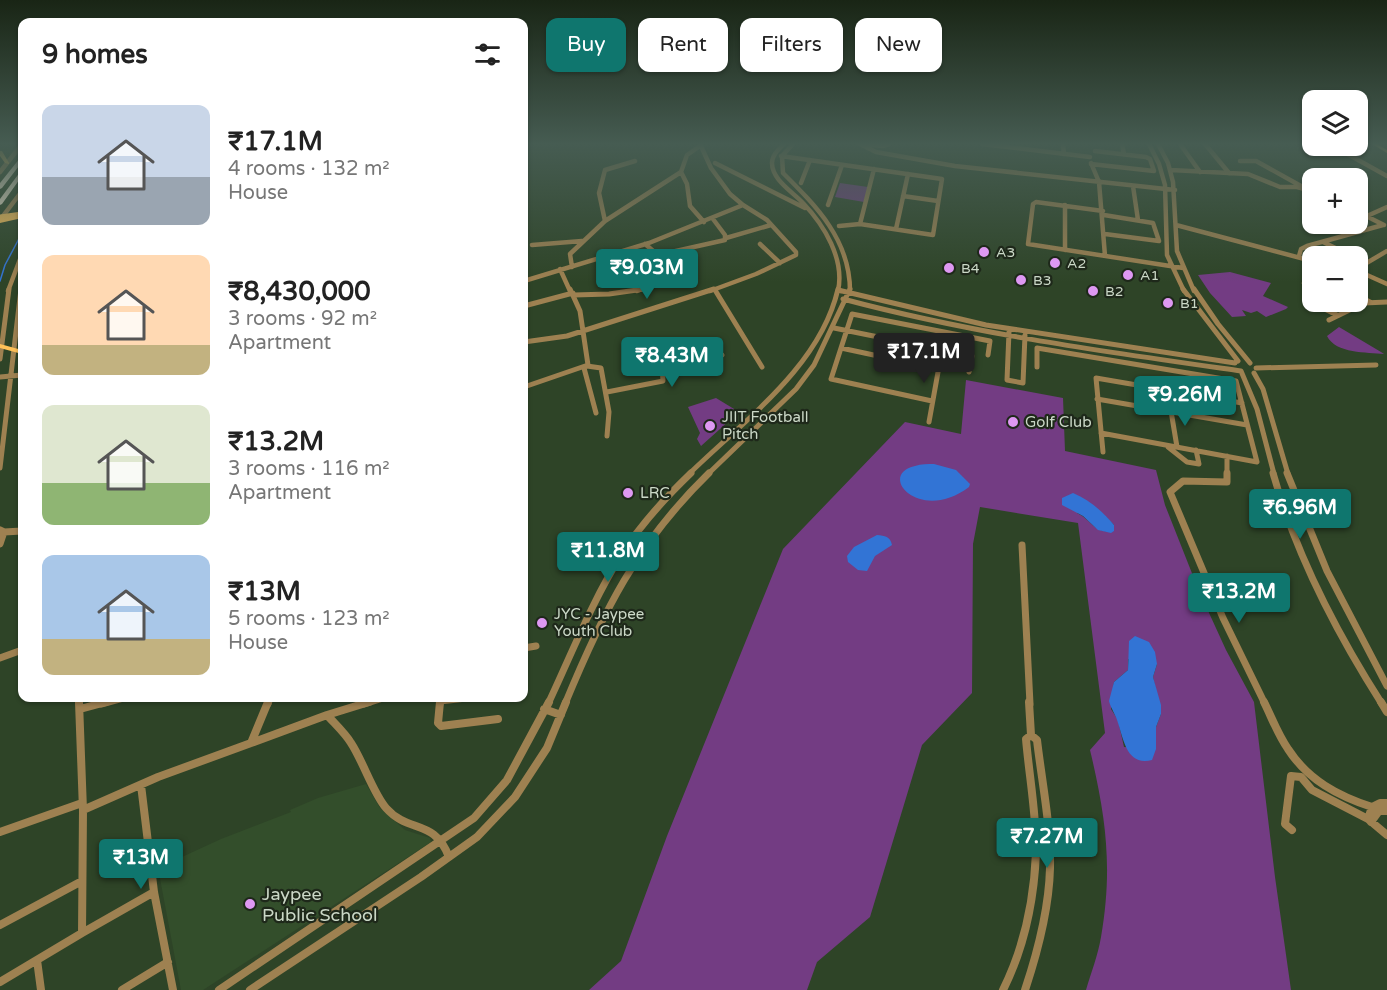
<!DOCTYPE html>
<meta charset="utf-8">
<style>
:root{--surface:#fff;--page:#f6f6f6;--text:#222;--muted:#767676;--accent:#0f766e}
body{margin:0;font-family:"Varela Round",sans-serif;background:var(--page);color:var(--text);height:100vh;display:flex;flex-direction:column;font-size:22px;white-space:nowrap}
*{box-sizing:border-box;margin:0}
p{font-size:20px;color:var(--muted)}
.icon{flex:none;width:33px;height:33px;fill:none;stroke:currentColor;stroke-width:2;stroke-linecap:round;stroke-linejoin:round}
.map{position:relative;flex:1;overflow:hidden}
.panel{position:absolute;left:18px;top:18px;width:510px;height:684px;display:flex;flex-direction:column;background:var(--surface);border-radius:12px;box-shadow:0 2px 4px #0004}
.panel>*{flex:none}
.banner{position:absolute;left:546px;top:18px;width:570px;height:54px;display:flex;gap:12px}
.fabs{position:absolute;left:1302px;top:90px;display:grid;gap:12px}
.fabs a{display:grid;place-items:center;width:66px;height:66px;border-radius:12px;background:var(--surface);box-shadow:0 2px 4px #0004;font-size:30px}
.price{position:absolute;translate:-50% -51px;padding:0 14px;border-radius:6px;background:var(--accent);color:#fff;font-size:20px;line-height:39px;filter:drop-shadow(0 2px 3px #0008)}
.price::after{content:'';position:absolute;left:50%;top:36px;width:18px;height:14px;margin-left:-9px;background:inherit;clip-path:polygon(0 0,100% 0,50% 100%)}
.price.on{background:#222;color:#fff}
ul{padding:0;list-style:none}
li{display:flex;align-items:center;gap:18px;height:150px;padding:0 24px}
li span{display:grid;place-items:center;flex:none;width:168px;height:120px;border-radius:12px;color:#555}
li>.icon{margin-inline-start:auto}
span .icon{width:72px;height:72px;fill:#fffc;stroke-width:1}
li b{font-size:26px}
h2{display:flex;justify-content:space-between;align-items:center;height:72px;padding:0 24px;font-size:26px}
.chip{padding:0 21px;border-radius:12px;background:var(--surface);box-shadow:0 2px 4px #0004;font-size:21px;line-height:54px}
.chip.on{background:var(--accent);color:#fff}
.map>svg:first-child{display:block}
</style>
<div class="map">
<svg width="1387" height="990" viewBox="0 0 1387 990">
<rect width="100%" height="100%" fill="#2e4427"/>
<path fill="#334e2b" d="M 366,784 L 380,808 L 405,830 L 430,838 L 431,842 L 203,990 L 181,990 L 158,868 L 221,839 L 291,812 L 290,810 L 318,798 Z"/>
<path fill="#733c83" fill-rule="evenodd" d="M 840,183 L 868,187 L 864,202 L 835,197 Z
M 1230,272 L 1271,283 L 1263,296 L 1288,307 L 1286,309 L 1266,317 L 1257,311 L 1251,313 L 1242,310 L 1246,316 L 1232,317 L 1210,293 L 1198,275 Z
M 1339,327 L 1381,352 L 1384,354 C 1367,352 1336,354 1327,336 Z
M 966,380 L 1063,398 L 1065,451 L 1156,470 L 1165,505 L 1199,591 L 1226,650 L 1254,702 L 1275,877 L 1291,990 L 1086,990 C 1091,973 1098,955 1101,937 C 1113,868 1106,817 1090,750 L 1105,733 L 1078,523 L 980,507 L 973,544 L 972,693 L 922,745 L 870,917 L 817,962 L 807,990 L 589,990 L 621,961 L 667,836 L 783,549 L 905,422 L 961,434 ZM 1100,511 L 1114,525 L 1114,531 C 1094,534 1093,521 1077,513 ZM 1128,659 L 1157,664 L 1153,677 L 1161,714 L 1156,727 L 1156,749 L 1124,747 L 1118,720 L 1111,709 L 1114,682 L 1128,670 Z
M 716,398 L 739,412 L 701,446 L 697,439 L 700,433 L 688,407 Z"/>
<path fill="#3274d5" d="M 934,464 L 956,470 L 970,484 L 969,487 C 920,524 876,475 915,466 C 921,464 928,464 934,464 Z
M 1073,493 C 1090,500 1103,512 1114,525 L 1114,531 L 1111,533 L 1098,530 L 1083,516 L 1062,505 L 1062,498 Z
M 877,535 C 885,536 890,536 892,545 L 875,556 L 867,571 L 858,570 L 848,562 L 847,556 L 854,547 Z
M 1135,636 L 1149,642 L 1155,652 L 1157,664 L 1153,677 L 1161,705 L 1161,714 L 1156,727 L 1156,749 L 1152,760 C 1127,766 1124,741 1118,723 C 1116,715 1111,709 1109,701 L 1114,682 L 1128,670 L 1129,641 Z"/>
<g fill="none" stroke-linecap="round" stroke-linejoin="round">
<path stroke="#3274d5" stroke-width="1.5" d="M 0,281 L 5,265 L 22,233"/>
<path stroke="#9e8151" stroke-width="4.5" d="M 700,144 L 711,168 L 730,194 L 743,205 L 767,220 L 796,252 L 796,255 L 756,274 L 710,291
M 784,144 C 779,149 772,155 772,163 C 772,180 793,192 803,203 C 824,225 845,259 838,291
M 793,144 L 782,156 L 783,173 C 817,207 850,240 850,291
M 860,144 L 876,152 L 955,166 L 1175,190
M 865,144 L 883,146 L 889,144
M 982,144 L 1090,157
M 1063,144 L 1064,154
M 1122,144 L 1124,154
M 1149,144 L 1159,164 L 1165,185 L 1167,255 L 1184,291
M 1158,144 L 1168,163 L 1173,182 L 1177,251 L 1194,291
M 1180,144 L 1200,172
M 1205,144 L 1229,173
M 700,146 L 687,155 L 681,172 L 687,184 L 690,206 L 704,222
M 1333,146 L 1387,176
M 781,156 L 942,179 L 933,235 L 860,224 L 839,226
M 1240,161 L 1256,161 L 1301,186
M 715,163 L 805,208
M 1091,163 L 1099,182 L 1105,256
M 1091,164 L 1154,171 L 1150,159 L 1146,157 L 1095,151
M 1171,170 L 1248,174 L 1280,187 L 1297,187 L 1312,191
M 0,172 L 22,144
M 801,183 L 810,160
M 1133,186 L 1138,220
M 903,196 L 938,201
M 828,205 L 842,165
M 1065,205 L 1065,250
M 1103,211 L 1036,202 L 1033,204 L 1028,244 L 1183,268
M 1358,212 L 1384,225
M 1104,215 L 1153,223 L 1159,241 L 1105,234
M 0,220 L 22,191
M 1358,220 L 1387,207
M 605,221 L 681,172
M 860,224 L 874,169
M 1176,225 L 1312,261
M 1341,226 L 1348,224
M 896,229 L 908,174
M 726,238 L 771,225
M 1323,242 L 1352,256
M 645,244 L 658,255 L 725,240 L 725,235 L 713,219
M 760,244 L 780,263
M 532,245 L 582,241
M 1299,256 L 1301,249 L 1307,246 L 1383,225
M 1358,259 L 1366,263
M 572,267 L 570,254 L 605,221 L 599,193 L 605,170 L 635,161
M 1358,268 L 1387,251
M 560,269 L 570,291
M 1358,271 L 1387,284
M 1308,275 L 1312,276
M 524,281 L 649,243 L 743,205
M 1304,283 L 1312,287
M 838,290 L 841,291
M 8,291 L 22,254
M 21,291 L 22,285
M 637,291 L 668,280 L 658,255"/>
<path stroke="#9e8151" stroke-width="5" d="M 1183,289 L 1238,361
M 1194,289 L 1218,324 L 1250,363
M 715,290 L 762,367
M 838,290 L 986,325 L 1235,363
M 574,295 L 609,294 L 644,289
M 1358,296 L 1370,302
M 843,299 C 974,334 1107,352 1241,371 L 1257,409 L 1274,474
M 1306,300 L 1337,315
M 1343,302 L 1354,307
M 524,306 L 573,293
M 1329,320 L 1364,303 L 1387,302
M 834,328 L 972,356 L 969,372
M 1009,332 L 1007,380 L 1023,383 L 1025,335
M 693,340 L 700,358
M 524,342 L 567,336 L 714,289
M 841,348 L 939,369
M 0,359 L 9,289
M 587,366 L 601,368 L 609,412 L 607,436
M 1037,367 L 1037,348 L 1236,381 L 1257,462 L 1101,433
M 584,368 L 596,413
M 1256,368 L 1376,365
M 1254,373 L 1263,389 L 1288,474
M 0,377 L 22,375
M 524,387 L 588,365 L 580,311 L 570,289
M 607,392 L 663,381 L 662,364 L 722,355
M 1097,399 L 1247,425
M 932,401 L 831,379 L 852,314 L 990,341 L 988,355
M 1171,411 L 1177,447
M 929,422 L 942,350
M 1168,447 L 1187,462 L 1199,464 L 1196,450
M 1103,452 L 1096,378 L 1242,403
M 1227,456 L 1227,474
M 0,468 L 21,289
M 689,474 C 743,421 820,367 838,289
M 708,474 L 796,389 L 814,365 L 850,289"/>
<path stroke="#9e8151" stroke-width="7" d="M 1227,473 L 1227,482 L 1183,481 L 1170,492 L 1223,618 L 1265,704
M 1273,473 C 1296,555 1336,632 1382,704
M 1287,473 L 1327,571 L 1387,686
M 0,530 L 4,532 L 22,531
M 0,544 L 4,532
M 1022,545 L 1030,704
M 524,648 L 536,646
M 0,658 L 22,650
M 79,698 L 79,704
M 440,701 L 466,698
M 101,704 L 123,698
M 268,704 L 270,698
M 364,704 L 383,698
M 440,704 L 440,698
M 548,704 C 572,653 592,601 622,554 C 641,524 665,498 691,473
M 565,704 C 603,612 637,543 709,473"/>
<path stroke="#9e8151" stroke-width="8" d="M 79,702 L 83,810 L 158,777 L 251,743 L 268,702
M 440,702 L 438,723 L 441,726 L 498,719
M 1029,702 L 1031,735
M 1264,702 C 1272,718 1278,735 1288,749 C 1308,780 1338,796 1372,807
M 1381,702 L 1387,712
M 80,709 L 106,702
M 544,709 L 561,715
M 327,715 L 369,702
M 251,743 L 327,715 C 335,724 345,733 351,743 C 363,761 373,793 386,808 C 409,834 434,818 449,857
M 141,785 L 154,892 L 173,990
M 83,810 L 82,933 L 154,892
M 1368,819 L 1387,835
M 1371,822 L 1379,811 L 1387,811
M 1292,830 L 1285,824 L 1291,776 L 1301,777 L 1312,790 L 1368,819 L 1372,807 L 1380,803 L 1387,803
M 0,832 L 82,803
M 0,925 L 82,881
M 37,960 L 41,990
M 0,982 L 82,933
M 122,990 L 168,962
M 219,990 L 474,818 L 507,780 L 549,702
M 250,990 L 421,877 L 477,837 L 515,797 L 547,748 L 566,702
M 1003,990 C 1024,948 1034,900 1036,853 C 1037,818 1029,775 1026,739 L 1031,735 L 1037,740 C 1042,783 1051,825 1050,868 C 1049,910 1038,951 1025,990"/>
<path fill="#fec158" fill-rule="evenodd" d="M 1372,144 L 1377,144 L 1387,150 L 1387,153 Z
M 0,151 L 2,151 L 9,163 L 9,164 L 5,163 L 0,156 Z
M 22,215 L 22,218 L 0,223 L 0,219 Z
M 0,344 L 22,350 L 22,354 L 0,348 Z"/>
<path fill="#f5e7d1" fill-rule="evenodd" d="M 22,157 L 22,162 L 2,188 L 0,189 L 0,183 L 20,158 Z
M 22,171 L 22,176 L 2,204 L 0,205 L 0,199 L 20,172 Z"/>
<path stroke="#fec158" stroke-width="5" d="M 0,217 L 22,214"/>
</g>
<linearGradient id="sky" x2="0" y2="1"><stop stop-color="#192515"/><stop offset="0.51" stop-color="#465c52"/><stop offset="1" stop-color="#465c52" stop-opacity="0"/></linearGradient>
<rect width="1387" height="282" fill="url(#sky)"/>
<g fill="#de98f2" stroke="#1e281a" stroke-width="2">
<circle cx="984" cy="252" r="6"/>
<circle cx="1055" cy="263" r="6"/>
<circle cx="949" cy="268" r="6"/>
<circle cx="1128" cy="275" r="6"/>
<circle cx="1021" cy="280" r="6"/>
<circle cx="1093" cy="291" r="6"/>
<circle cx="1168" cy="303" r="6"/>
<circle cx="1013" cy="422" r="6"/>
<circle cx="710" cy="426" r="6"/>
<circle cx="628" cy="493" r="6"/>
<circle cx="542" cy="623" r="6"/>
<circle cx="250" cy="904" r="6"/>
</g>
<g text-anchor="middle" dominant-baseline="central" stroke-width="4.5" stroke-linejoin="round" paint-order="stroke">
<g font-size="14" fill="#cbd8c7" stroke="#1e281a" text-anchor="start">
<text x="996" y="252">A3</text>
<text x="1067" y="263">A2</text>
<text x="961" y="268">B4</text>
<text x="1140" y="275">A1</text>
<text x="1033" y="280">B3</text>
<text x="1105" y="291">B2</text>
<text x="1180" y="303">B1</text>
</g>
<g font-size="15" fill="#cbd8c7" stroke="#1e281a" text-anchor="start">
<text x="722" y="417">JIIT Football<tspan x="722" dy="17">Pitch</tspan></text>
<text x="1025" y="422">Golf Club</text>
<text x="640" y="493">LRC</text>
<text x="554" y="614">JYC - Jaypee<tspan x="554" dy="17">Youth Club</tspan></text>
</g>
<g font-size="18" fill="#cbd8c7" stroke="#1e281a" text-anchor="start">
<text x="262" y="894">Jaypee<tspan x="262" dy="21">Public School</tspan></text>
</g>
</g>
</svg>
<div class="fabs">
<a><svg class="icon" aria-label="layers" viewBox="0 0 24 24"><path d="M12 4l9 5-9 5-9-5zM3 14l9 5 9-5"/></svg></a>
<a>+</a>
<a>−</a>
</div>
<b class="price" style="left:647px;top:300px">₹9.03M</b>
<b class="price on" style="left:924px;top:384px">₹17.1M</b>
<b class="price" style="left:672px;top:388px">₹8.43M</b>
<b class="price" style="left:1185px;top:427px">₹9.26M</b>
<b class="price" style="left:1300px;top:540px">₹6.96M</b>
<b class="price" style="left:608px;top:583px">₹11.8M</b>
<b class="price" style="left:1239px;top:624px">₹13.2M</b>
<b class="price" style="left:1047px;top:869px">₹7.27M</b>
<b class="price" style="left:141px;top:890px">₹13M</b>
<div class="banner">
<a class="chip on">Buy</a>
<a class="chip">Rent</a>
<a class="chip">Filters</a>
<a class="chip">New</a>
</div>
<section class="panel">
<h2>9 homes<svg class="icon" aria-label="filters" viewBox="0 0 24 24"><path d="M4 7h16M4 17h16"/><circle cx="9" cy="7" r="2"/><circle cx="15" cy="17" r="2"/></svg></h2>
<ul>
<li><span style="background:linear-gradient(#c9d6e8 60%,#9aa5b1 0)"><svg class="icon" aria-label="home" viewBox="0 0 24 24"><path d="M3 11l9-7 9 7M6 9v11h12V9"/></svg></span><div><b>₹17.1M</b><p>4 rooms · 132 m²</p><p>House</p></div></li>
<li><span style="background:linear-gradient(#ffd9b3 75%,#c2b280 0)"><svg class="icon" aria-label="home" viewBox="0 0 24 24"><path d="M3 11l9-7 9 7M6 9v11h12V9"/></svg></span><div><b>₹8,430,000</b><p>3 rooms · 92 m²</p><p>Apartment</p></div></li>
<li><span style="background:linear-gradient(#dfe7d0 65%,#8fb573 0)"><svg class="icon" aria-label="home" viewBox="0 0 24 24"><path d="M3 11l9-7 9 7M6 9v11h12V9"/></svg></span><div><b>₹13.2M</b><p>3 rooms · 116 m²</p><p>Apartment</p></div></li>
<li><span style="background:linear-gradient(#a9c7e8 70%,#c2b280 0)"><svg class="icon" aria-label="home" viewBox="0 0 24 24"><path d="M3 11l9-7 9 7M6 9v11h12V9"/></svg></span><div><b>₹13M</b><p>5 rooms · 123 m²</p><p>House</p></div></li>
</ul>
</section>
</div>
